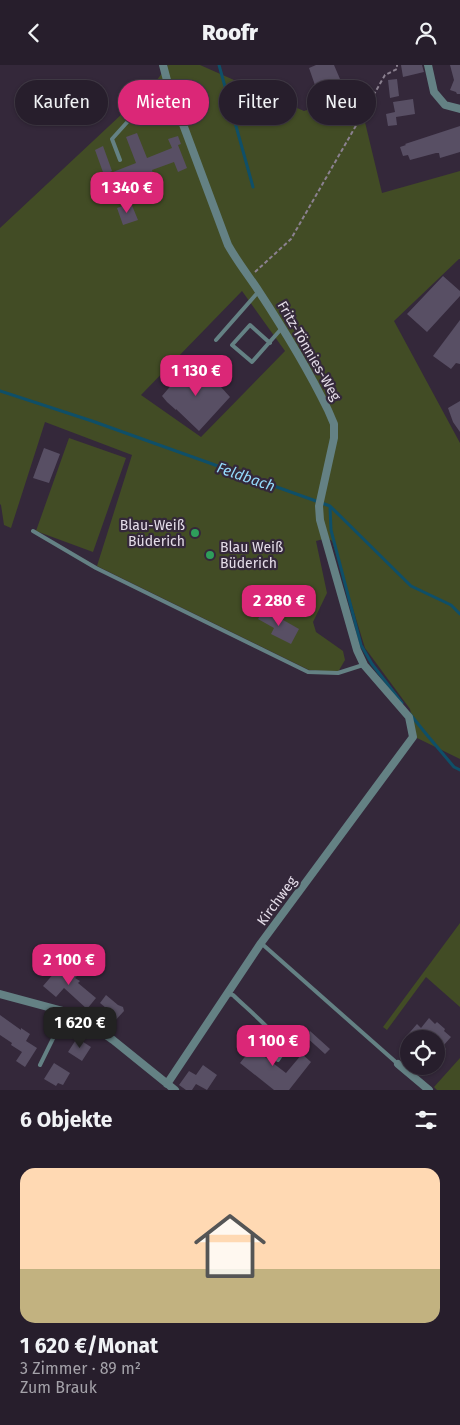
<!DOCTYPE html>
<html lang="de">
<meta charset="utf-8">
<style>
:root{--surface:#271e2c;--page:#2f2734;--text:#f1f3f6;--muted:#a4a2a9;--line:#433c48;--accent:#db2777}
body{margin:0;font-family:"Fira Sans",sans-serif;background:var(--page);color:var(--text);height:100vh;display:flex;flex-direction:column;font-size:19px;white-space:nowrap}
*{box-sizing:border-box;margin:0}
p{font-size:16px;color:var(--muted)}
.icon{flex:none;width:28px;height:28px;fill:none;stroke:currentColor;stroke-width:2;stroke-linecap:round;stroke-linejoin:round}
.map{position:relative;height:1025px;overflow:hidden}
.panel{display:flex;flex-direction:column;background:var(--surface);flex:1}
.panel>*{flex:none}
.top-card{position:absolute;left:15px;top:15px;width:430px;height:45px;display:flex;gap:10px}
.controls{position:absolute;left:400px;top:965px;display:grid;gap:10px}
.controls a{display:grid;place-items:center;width:45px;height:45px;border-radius:50%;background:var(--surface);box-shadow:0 1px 4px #0004,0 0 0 1px var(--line);font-size:25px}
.price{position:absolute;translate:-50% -42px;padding:0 11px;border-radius:10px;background:var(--accent);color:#fff;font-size:16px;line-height:32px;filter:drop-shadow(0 1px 2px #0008)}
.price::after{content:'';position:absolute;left:50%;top:30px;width:15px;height:11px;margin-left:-8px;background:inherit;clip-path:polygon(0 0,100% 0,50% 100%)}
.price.on{background:#222;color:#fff}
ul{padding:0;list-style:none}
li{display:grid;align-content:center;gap:10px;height:265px;padding:0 20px}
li+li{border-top:1px solid var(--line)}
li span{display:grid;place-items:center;height:155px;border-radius:15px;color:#555}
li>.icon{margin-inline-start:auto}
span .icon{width:90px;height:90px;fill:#fffc;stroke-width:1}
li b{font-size:21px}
h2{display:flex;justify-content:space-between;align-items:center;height:60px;padding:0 20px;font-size:21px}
.tag{padding:0 18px;border-radius:22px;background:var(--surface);box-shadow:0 1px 4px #0004,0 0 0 1px var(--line);font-size:18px;line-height:45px}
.tag.on{background:var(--accent);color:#fff}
header{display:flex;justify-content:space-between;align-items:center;height:65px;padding:0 20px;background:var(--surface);font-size:22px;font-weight:800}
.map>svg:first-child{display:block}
</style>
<header><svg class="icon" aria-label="back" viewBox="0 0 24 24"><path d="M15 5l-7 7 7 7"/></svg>Roofr<svg class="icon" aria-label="person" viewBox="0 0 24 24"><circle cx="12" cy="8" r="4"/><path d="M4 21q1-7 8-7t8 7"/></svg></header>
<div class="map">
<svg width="460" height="1025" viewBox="0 0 460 1025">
<rect width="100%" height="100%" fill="#34283a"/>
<path fill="#424c25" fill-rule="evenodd" d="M 168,0 L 200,0 L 304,46 L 358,28 L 382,128 L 460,106 L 460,194 L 459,194 L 394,256 L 460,378 L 460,694 L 417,673 L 410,644 L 365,583 L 332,476 L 327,473 L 316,476 L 327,528 L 313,557 L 316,567 L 343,586 L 345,595 L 338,607 L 309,605 L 97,501 L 132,390 L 45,357 L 11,463 L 4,460 L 1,440 L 0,439 L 0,163 L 154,19 ZM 242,226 L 285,286 L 201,372 L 141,330 Z
M 69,373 L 126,393 L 93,487 L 36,466 Z
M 460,858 L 460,942 L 426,912 L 387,965 L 383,962 Z
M 460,993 L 460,1025 L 437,1025 L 434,1022 Z"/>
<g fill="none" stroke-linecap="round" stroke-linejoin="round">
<path stroke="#0f4f68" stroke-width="3" d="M 219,0 L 253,122
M 0,326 L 92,356 L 330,441 L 411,521 L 451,540 L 460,549
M 330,442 L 331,465 L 361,580 L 372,599 L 402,638
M 410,649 L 427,670 L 454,702 L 460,705"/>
</g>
<path fill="#584f64" d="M 316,0 L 334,0 L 340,14 L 316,23 L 309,3 Z
M 401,0 L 422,0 L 424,7 L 403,12 Z
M 450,0 L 460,0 L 460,29 L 457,29 L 456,27 L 450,25 L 454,15 Z
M 397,14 L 399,31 L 390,33 L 388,15 Z
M 413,34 L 415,49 L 396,52 L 397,60 L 388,61 L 386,49 L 395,47 L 393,37 Z
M 460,61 L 460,87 L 440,93 L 439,88 L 436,88 L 410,95 L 408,90 L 403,91 L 400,82 L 406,80 L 405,79 Z
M 137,68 L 147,93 L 172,83 L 168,74 L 178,71 L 181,79 L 178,80 L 187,103 L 178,107 L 174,97 L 152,105 L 155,115 L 121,128 L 113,107 L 136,98 L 126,72 Z
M 103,81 L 112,106 L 104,110 L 95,85 Z
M 131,138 L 138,155 L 123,160 L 117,143 Z
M 443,211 L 460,226 L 460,231 L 427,267 L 407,249 Z
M 460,255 L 460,299 L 456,298 L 451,304 L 433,291 Z
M 191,297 L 195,303 L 196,302 L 200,307 L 201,306 L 205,311 L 211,315 L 210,316 L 221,322 L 230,332 L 199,366 L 176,344 L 176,345 L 167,337 L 162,331 Z
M 460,336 L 460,367 L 453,357 L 448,343 Z
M 44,383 L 60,389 L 49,418 L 33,413 Z
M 264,544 L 299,564 L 291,579 L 271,569 L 274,563 L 258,554 Z
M 61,900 L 65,904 L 67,902 L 77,911 L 75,913 L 80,916 L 78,918 L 96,933 L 87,944 L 64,923 L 56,932 L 43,921 Z
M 106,930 L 118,940 L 123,942 L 124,946 L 112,959 L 101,950 L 106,943 L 100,938 Z
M 0,950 L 21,965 L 21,963 L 30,969 L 26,976 L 37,983 L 25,1002 L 16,996 L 22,987 L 11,980 L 12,978 L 0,970 Z
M 429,953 L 435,959 L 437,957 L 445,964 L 444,966 L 451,972 L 443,981 L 446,984 L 436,996 L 436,974 L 433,974 L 424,966 L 418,974 L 404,974 L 417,959 L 421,963 Z
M 310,966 L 330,984 L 325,989 L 305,971 Z
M 263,969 L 271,976 L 261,989 L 286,1008 L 302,989 L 311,997 L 289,1025 L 274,1025 L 240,998 Z
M 77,973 L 91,982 L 82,996 L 68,987 Z
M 54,998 L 70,1008 L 63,1020 L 58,1018 L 56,1021 L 44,1014 Z
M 203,1000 L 217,1010 L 207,1025 L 196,1019 L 192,1025 L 186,1025 L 179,1020 L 189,1006 L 196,1010 Z"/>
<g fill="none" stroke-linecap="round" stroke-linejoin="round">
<path stroke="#8b8190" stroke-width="2" stroke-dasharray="4 2.5" stroke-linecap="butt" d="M 255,207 L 291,174 L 385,10 L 397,4 L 397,0"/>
<path stroke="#648184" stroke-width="4" d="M 120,95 L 112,74 L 130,54 L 168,19
M 216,275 L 259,226
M 270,278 L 250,260 L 232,280 L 252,297 L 282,263
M 33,466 L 96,503 L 308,607 L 338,608 L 363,600
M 261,878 L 398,999
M 227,929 L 233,930 C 246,943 280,970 284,986 L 278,995
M 40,1000 L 66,947"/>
<path stroke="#648184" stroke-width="8" d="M 163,0 L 168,19 L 228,180 C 237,196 248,210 258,225 C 283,263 308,304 328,345 L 334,359 L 334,373 L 319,441 L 320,455 L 357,585 L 364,600 L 409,652 L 413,672 L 261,878 L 167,1019
M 428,0 L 434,27 L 445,40 L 460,44
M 0,929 L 78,950 L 113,975 L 175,1025
M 398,999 L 429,1025"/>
</g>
<g fill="#2e9e5b" stroke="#34283a" stroke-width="2">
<circle cx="195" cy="468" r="5"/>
<circle cx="210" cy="490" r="5"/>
</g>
<g text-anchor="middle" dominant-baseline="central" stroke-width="4.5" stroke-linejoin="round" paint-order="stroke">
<g font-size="14" fill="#e5dde9" stroke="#34283a">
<text transform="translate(309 286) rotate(60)">Fritz-Tönnies-Weg</text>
<text transform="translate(277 836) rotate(-54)">Kirchweg</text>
</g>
<g font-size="14" fill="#e5dde9" stroke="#34283a" text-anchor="end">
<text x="185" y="460">Blau-Weiß<tspan x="185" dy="16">Büderich</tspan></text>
<text x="220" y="482" text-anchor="start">Blau Weiß<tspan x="220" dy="16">Büderich</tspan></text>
</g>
<g font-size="15" font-style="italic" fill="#93d8f9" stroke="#34283a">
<text transform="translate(246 412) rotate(19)">Feldbach</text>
</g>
</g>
</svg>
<div class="controls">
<a><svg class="icon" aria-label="locate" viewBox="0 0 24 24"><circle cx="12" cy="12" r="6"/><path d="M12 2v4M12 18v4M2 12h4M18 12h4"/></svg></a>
</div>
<b class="price" style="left:127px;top:149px">1 340 €</b>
<b class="price" style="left:196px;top:332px">1 130 €</b>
<b class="price" style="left:279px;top:562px">2 280 €</b>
<b class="price" style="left:69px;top:921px">2 100 €</b>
<b class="price on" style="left:80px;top:984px">1 620 €</b>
<b class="price" style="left:273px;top:1002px">1 100 €</b>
<div class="top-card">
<a class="tag">Kaufen</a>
<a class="tag on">Mieten</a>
<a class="tag">Filter</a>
<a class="tag">Neu</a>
</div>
</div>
<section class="panel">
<h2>6 Objekte<svg class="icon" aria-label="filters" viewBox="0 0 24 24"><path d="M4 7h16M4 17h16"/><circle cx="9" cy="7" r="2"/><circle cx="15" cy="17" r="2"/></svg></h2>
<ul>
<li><span style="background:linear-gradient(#ffd9b3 65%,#c2b280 0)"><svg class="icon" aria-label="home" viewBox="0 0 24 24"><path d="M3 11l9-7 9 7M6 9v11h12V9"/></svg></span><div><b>1 620 €/Monat</b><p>3 Zimmer · 89 m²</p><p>Zum Brauk</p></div></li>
</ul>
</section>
